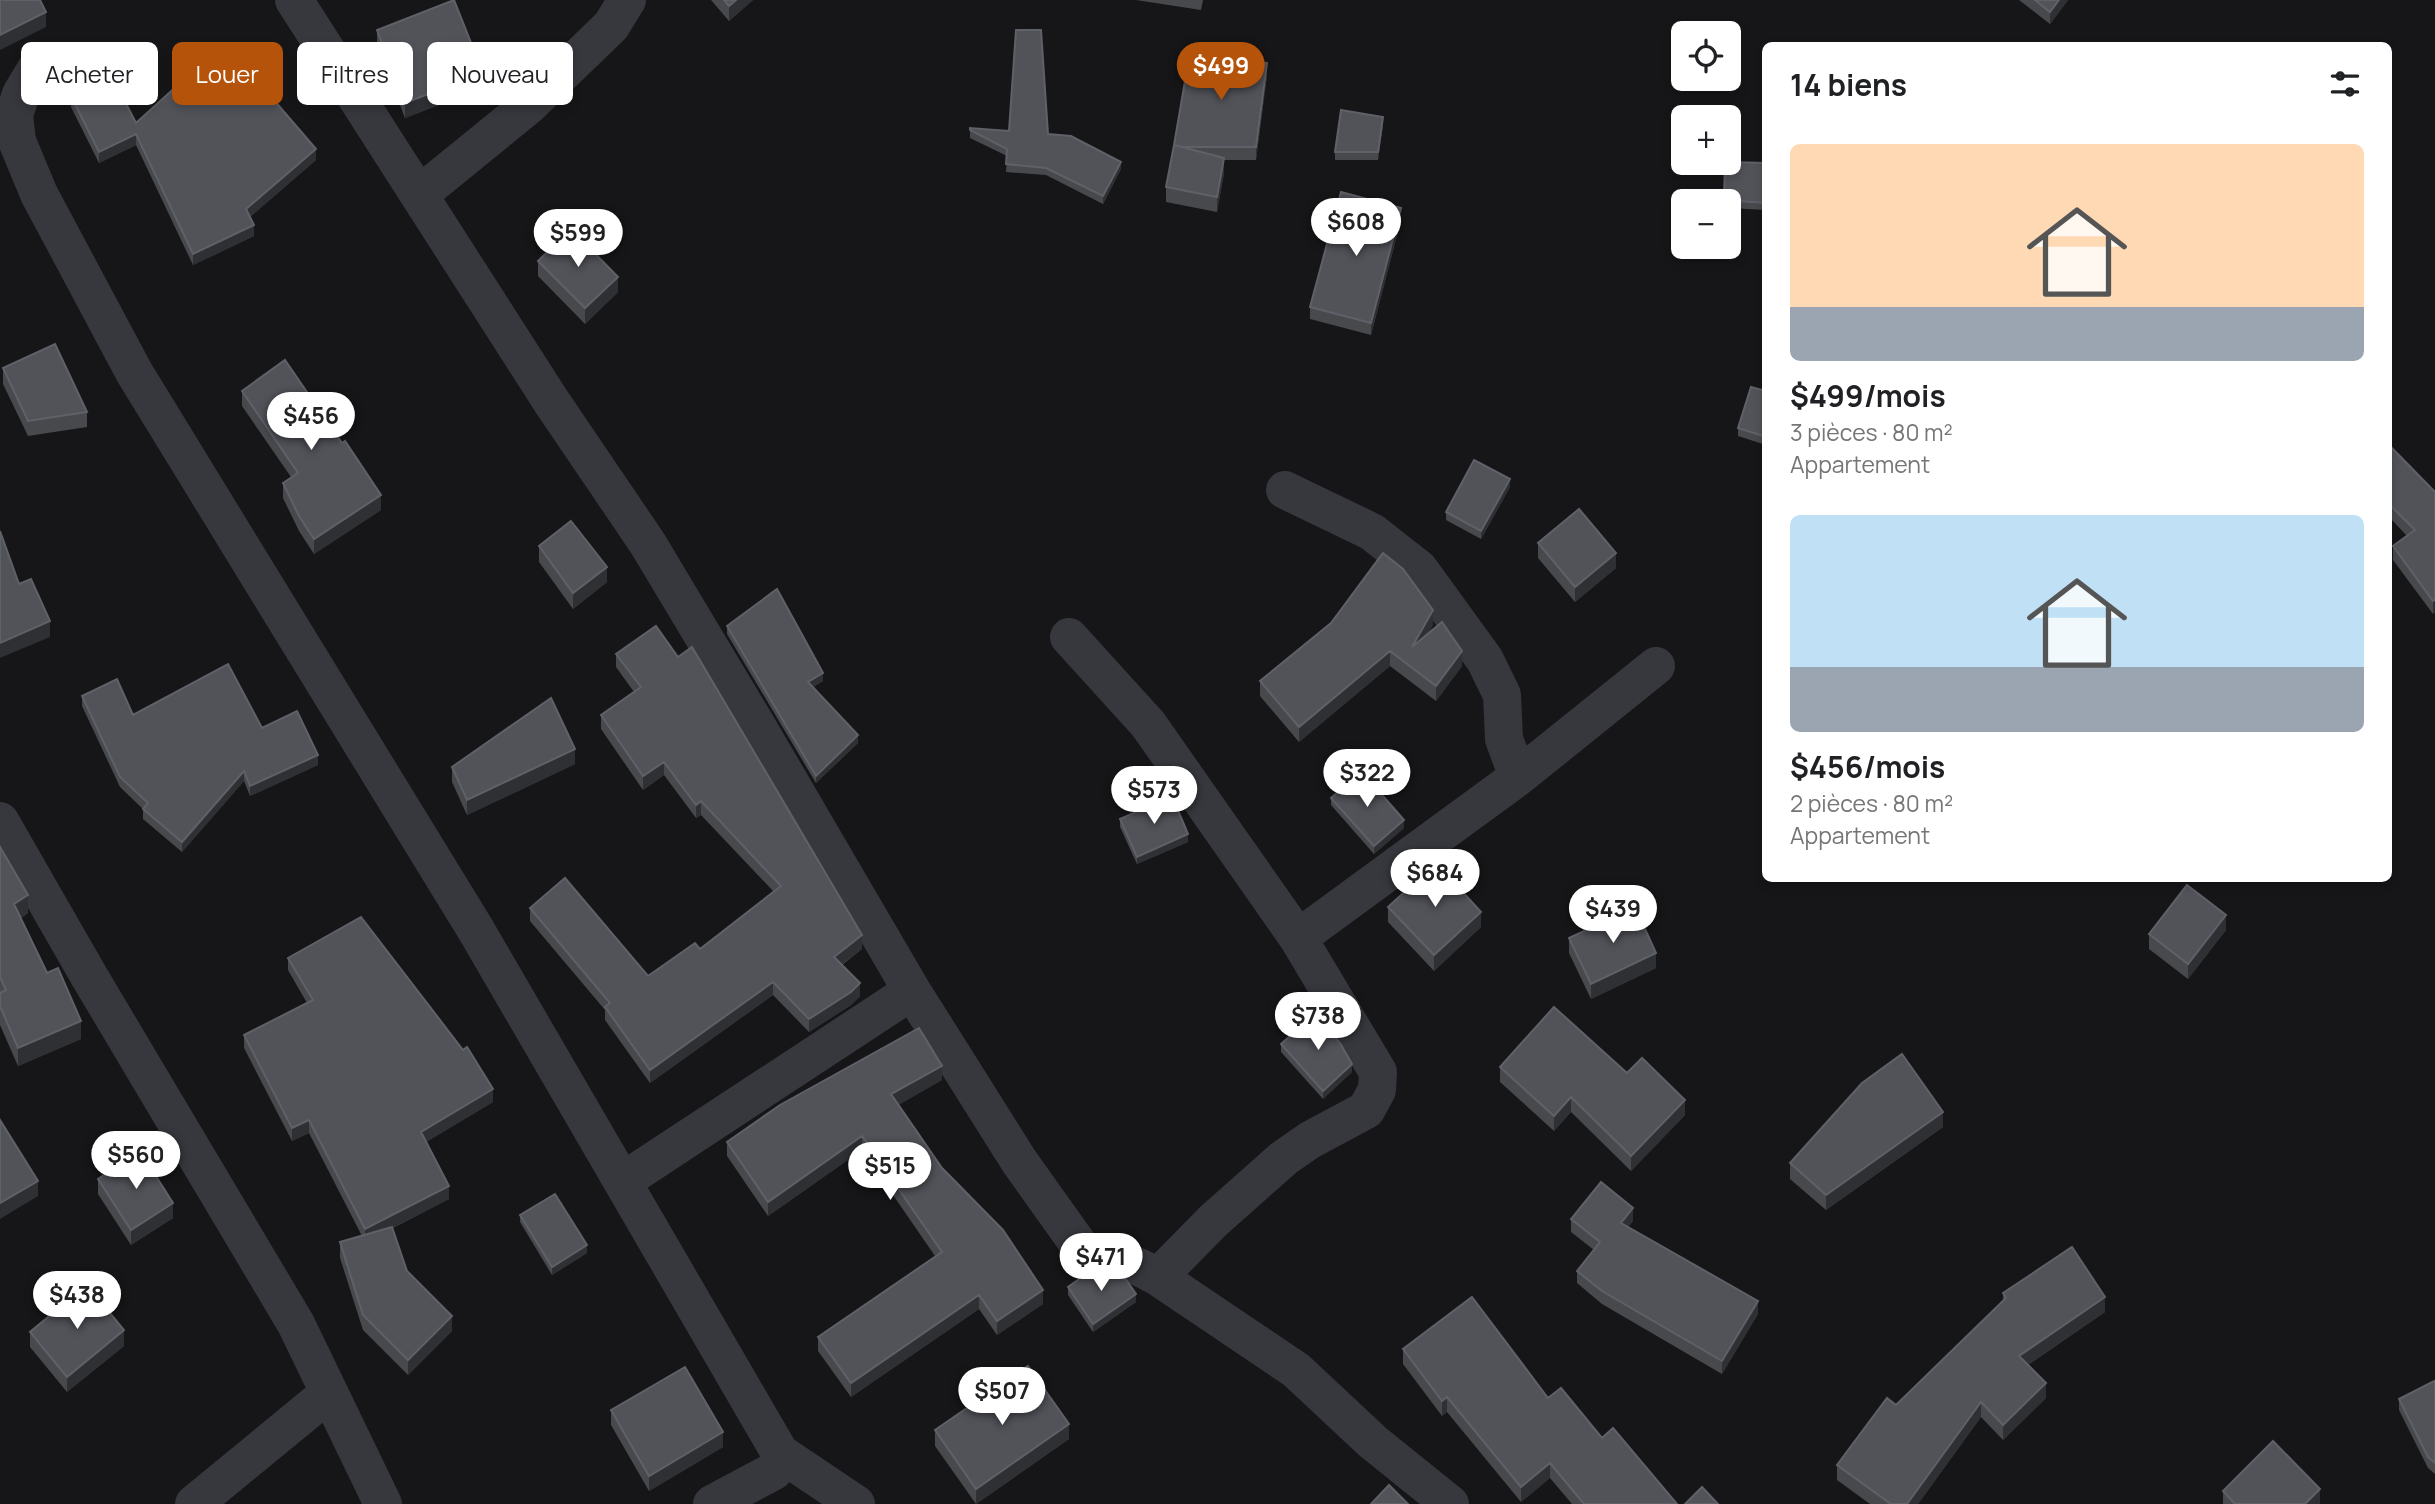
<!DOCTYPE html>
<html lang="fr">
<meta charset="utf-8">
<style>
:root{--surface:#fff;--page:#f2f2f2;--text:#202124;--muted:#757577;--accent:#b45309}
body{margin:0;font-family:Manrope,sans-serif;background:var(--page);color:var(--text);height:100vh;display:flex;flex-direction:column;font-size:26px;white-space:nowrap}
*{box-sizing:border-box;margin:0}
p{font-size:23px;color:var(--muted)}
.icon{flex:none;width:38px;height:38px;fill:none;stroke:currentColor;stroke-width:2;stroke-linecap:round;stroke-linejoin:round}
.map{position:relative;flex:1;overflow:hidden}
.details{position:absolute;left:1762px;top:42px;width:630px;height:840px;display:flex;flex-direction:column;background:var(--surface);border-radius:10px;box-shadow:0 4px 10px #0003}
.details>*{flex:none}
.banner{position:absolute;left:21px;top:42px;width:665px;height:63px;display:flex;gap:14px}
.tools{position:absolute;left:1671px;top:21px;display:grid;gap:14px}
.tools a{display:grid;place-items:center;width:70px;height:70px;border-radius:10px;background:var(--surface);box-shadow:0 4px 10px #0003;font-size:35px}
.price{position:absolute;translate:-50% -60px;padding:0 16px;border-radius:24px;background:#fff;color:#222;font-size:23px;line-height:46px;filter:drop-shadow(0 2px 4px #0008)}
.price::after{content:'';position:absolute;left:50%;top:42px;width:21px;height:16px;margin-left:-10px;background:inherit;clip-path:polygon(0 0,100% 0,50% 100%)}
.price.active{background:var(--accent);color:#fff}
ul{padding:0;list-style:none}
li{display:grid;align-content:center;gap:14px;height:371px;padding:0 28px}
li span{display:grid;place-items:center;height:217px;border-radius:10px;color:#555}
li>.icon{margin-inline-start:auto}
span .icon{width:126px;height:126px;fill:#fffc;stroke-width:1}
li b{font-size:30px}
h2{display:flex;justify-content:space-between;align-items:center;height:84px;padding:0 28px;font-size:30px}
.pill{padding:0 24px;border-radius:10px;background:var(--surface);box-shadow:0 4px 10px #0003;font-size:24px;line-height:63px}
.pill.active{background:var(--accent);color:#fff}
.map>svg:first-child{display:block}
</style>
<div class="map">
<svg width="2435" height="1504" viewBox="0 0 2435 1504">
<rect width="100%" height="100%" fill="#161618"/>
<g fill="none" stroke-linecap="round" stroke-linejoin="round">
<path stroke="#37383d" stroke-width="38" d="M 294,0 L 551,401 L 648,544 L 757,726 L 912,991 L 1019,1161 L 1081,1248 L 1098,1256 L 1139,1267 L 1158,1277 L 1296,1370 L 1373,1442 L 1450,1504
M 36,69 L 21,94 L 14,115 L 17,141 L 39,194 L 134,372 L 476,930 L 780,1453 L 779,1463 L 774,1471 L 712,1504
M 420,194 L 528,106 L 611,26 L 627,0
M 1285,490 L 1372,532 L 1419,569 L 1485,660 L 1502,695 L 1504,739 L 1518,777
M 1069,637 L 1148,724 L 1298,938 L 1378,1072 L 1377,1090 L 1366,1110 L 1310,1140 L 1284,1158 L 1213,1221 L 1158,1277
M 0,821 L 89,976 L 296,1324 L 383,1504
M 1298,938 L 1518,777 L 1656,666
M 623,1181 L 912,991
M 780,1453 L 856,1504
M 194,1504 L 329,1393"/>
</g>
<path fill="#47494d" d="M 711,0 L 753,0 L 729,21 Z
M 1136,0 L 1203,0 L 1201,10 Z
M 2019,0 L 2068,0 L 2050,24 Z
M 377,30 L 483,88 L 405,118 L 377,46 Z
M 1267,75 L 1256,160 L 1224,160 L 1224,173 L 1217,212 L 1166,202 L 1166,187 L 1174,145 Z
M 71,96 L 136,123 L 230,97 L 316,160 L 250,217 L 254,236 L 193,265 L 136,145 L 99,163 L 71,107 Z
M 1383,125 L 1378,160 L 1335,160 L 1335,152 Z
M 970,130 L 1048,134 L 1121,169 L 1103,204 L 1046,175 L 1006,172 L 1007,156 L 970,138 Z
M 1766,163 L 1766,210 L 1729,208 L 1729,201 L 1724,201 L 1724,200 Z
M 1401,220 L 1371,335 L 1310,319 L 1310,307 Z
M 538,261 L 618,292 L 585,324 L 538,276 Z
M 3,368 L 87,412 L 87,427 L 28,436 L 3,384 Z
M 242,391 L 381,510 L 314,554 L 299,531 L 283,498 L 283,483 L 291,477 L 242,406 Z
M 1766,391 L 1766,445 L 1738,436 L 1738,428 Z
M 2389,445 L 2435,492 L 2433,614 L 2393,560 L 2393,546 L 2407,536 L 2389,517 Z
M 1510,487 L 1481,539 L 1446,520 L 1446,512 Z
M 1538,543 L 1616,568 L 1575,602 L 1538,558 Z
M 539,546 L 607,582 L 573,609 L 539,562 Z
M 1433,625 L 1428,634 L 1462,666 L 1436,701 L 1390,666 L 1299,742 L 1260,696 L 1260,681 Z
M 727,626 L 823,681 L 813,687 L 858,743 L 816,783 L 727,634 Z
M 616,654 L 862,949 L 842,965 L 860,996 L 851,1005 L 809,1032 L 773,995 L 650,1083 L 605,1020 L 605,1010 L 530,921 L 530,908 L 648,976 L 700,949 L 774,892 L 701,815 L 696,818 L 664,775 L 643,790 L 601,729 L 601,715 L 634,692 L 616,667 Z
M 82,696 L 133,715 L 262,728 L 318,765 L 250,796 L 244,781 L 182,852 L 143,819 L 143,809 L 120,787 L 82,706 Z
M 575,764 L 467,815 L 452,782 L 452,767 Z
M 1331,798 L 1404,828 L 1374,854 L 1331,805 Z
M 1120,819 L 1188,842 L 1137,864 L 1120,827 Z
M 0,847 L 28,913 L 21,918 L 81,1039 L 18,1066 L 0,1025 Z
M 1388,907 L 1481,927 L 1434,971 L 1388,922 Z
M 2226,930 L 2188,979 L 2149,949 L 2149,934 Z
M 1569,938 L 1656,968 L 1591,999 L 1569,953 Z
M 288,958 L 493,1102 L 426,1142 L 449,1199 L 393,1228 L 407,1271 L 452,1331 L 408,1375 L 363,1330 L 340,1258 L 340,1242 L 362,1236 L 309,1133 L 292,1141 L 244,1048 L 244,1035 L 307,1003 L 288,970 Z
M 1281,1044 L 1352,1072 L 1323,1099 L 1281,1052 Z
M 1500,1067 L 1627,1073 L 1685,1115 L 1631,1171 L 1571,1112 L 1554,1131 L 1500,1082 Z
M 942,1080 L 898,1105 L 942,1168 L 1043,1304 L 997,1335 L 979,1309 L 851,1397 L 818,1351 L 818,1337 L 935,1256 L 862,1150 L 768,1216 L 727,1156 L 727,1142 Z
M 1943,1127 L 1826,1210 L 1790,1179 L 1790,1163 Z
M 98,1179 L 173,1218 L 131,1245 L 98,1194 Z
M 520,1215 L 587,1253 L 552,1275 L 520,1222 Z
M 1571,1219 L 1633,1221 L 1628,1227 L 1758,1314 L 1722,1374 L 1602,1304 L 1577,1283 L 1577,1271 L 1594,1250 L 1571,1232 Z
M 1068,1287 L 1136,1302 L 1093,1332 L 1068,1295 Z
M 2003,1293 L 2105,1312 L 2028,1365 L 2046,1398 L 2003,1440 L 1981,1417 L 1918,1504 L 1870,1504 L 1837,1480 L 1837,1465 L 1896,1405 L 2003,1300 Z
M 30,1332 L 124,1346 L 67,1392 L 30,1347 Z
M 1403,1349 L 1548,1398 L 1602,1438 L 1677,1504 L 1572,1504 L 1550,1478 L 1521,1502 L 1447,1412 L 1442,1416 L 1403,1364 Z
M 2435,1383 L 2435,1474 L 2428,1468 L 2399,1410 L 2399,1399 Z
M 611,1410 L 723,1447 L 649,1491 L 611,1425 Z
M 935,1430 L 1069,1439 L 976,1504 L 935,1446 Z
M 2223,1491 L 2320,1504 L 2223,1504 Z"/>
<path fill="#2f3033" d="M 736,0 L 753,0 L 729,21 L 729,6 Z
M 2059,0 L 2068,0 L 2050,24 L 2050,12 Z
M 46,12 L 46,27 L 0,50 L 0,35 Z
M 1267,63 L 1267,75 L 1256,160 L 1256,147 Z
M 483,73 L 483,88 L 405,118 L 405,103 Z
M 1383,117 L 1383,125 L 1378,160 L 1378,152 Z
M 136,134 L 136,145 L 99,163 L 99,152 Z
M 316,149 L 316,160 L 246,220 L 246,209 Z
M 1224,158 L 1224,173 L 1217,212 L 1217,197 Z
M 1121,162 L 1121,169 L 1103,204 L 1103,196 Z
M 1401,208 L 1401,220 L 1371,335 L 1371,323 Z
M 254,225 L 254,236 L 193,265 L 193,254 Z
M 618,277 L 618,292 L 585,324 L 585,308 Z
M 1510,479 L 1510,487 L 1481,539 L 1481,531 Z
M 381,495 L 381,510 L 314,554 L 314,539 Z
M 1616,553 L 1616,568 L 1575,602 L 1575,587 Z
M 607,567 L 607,582 L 573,609 L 573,593 Z
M 2435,600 L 2435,613 L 2433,614 L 2433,601 Z
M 1433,610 L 1433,625 L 1412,662 L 1412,647 Z
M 50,621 L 50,637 L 0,658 L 0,643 Z
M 1390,651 L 1390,666 L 1299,742 L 1299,727 Z
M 1462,651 L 1462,666 L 1436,701 L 1436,686 Z
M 823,673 L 823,681 L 808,690 L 808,682 Z
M 858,735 L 858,743 L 816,783 L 816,776 Z
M 575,749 L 575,764 L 467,815 L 467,800 Z
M 318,755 L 318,765 L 250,796 L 250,786 Z
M 664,762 L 664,775 L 643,790 L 643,776 Z
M 244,771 L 244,781 L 182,852 L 182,842 Z
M 701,801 L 701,815 L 696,818 L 696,805 Z
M 1404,820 L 1404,828 L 1374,854 L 1374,846 Z
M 1188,834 L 1188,842 L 1137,864 L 1137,857 Z
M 28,895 L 28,913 L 14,923 L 14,904 Z
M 1481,912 L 1481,927 L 1434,971 L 1434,955 Z
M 2226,915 L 2226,930 L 2188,979 L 2188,964 Z
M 862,935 L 862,949 L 834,970 L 834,957 Z
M 1656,953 L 1656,968 L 1591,999 L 1591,984 Z
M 773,982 L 773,995 L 650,1083 L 650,1070 Z
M 860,983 L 860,996 L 851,1005 L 809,1032 L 809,1019 Z
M 81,1021 L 81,1039 L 18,1066 L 18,1048 Z
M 1352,1064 L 1352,1072 L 1323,1099 L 1323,1091 Z
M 942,1066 L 942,1080 L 891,1109 L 891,1094 Z
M 493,1089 L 493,1102 L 421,1145 L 421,1132 Z
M 1571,1097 L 1571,1112 L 1554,1131 L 1554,1116 Z
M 1685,1100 L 1685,1115 L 1631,1171 L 1631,1156 Z
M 1943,1112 L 1943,1127 L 1826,1210 L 1826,1195 Z
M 309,1120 L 309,1133 L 292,1141 L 292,1128 Z
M 862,1136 L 862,1150 L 768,1216 L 768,1202 Z
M 38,1181 L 38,1196 L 0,1219 L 0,1203 Z
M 449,1186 L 449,1199 L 365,1242 L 365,1229 Z
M 173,1203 L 173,1218 L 131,1245 L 131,1230 Z
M 1633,1208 L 1633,1221 L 1621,1236 L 1621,1223 Z
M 587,1245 L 587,1253 L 552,1275 L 552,1267 Z
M 1043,1290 L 1043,1304 L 997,1335 L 997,1321 Z
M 1136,1294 L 1136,1302 L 1093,1332 L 1093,1324 Z
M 979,1295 L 979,1309 L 851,1397 L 851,1383 Z
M 2105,1297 L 2105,1312 L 2019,1371 L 2019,1356 Z
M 1758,1301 L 1758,1314 L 1722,1374 L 1722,1361 Z
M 452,1316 L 452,1331 L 408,1375 L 408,1360 Z
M 124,1330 L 124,1346 L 67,1392 L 67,1377 Z
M 2046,1383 L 2046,1398 L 2003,1440 L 2003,1425 Z
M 1447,1397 L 1447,1412 L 1442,1416 L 1442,1401 Z
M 1981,1402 L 1981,1417 L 1918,1504 L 1907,1504 Z
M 1069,1424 L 1069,1439 L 976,1504 L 976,1489 Z
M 723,1432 L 723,1447 L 649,1491 L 649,1476 Z
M 1550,1463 L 1550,1478 L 1521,1502 L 1521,1487 Z
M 2320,1489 L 2320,1504 L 2305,1504 Z"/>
<path fill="#525359" stroke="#5f6168" stroke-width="2" d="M 0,0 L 40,0 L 46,12 L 0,35 Z
M 454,0 L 483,73 L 405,103 L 377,30 Z
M 724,0 L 736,0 L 729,6 Z
M 2035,0 L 2059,0 L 2050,12 Z
M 1016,30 L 1041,30 L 1048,134 L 1071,136 L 1121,162 L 1103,196 L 1046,168 L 1006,164 L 1007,149 L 970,130 L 970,128 L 1009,131 Z
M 1190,52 L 1267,63 L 1256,147 L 1182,147 L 1174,145 Z
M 200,65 L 230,97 L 254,77 L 316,149 L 246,209 L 254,225 L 193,254 L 136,134 L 99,152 L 71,96 L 112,76 L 136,123 Z
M 1341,110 L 1383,117 L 1378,152 L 1335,152 Z
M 1174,145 L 1224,158 L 1217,197 L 1166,187 Z
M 1729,162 L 1766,163 L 1766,203 L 1724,200 L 1725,163 Z
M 1341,192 L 1401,208 L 1371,323 L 1310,307 Z
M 571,229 L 618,277 L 585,308 L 538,261 Z
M 1766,251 L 1766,275 L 1764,276 Z
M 55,344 L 87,412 L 28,421 L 3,368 Z
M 285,360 L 342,443 L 345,441 L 381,495 L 314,539 L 299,516 L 283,483 L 298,473 L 242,391 Z
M 1751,387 L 1766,391 L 1766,437 L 1738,428 Z
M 2389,445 L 2435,492 L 2435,600 L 2433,601 L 2393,546 L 2415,530 L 2389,504 Z
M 1474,460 L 1510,479 L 1481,531 L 1446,512 Z
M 1579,509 L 1616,553 L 1575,587 L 1538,543 Z
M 571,521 L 607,567 L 573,593 L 539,546 Z
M 0,531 L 19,584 L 31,579 L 50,621 L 0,643 Z
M 1383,553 L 1403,569 L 1433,610 L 1412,647 L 1442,622 L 1462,651 L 1436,686 L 1390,651 L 1299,727 L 1260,681 L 1331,623 Z
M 777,589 L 823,673 L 808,682 L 858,735 L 816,776 L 727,626 Z
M 656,626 L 678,657 L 692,647 L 862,935 L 834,957 L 860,983 L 851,992 L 809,1019 L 773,982 L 650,1070 L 605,1007 L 610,1003 L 530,908 L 565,878 L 648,976 L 695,943 L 700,949 L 781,886 L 701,801 L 696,805 L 664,762 L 643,776 L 601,715 L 641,687 L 616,654 Z
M 228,664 L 262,728 L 297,711 L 318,755 L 250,786 L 244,771 L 182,842 L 143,809 L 148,803 L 120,777 L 82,696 L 117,679 L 133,715 Z
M 551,698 L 575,749 L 467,800 L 452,767 Z
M 1361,771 L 1404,820 L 1374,846 L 1331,798 Z
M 1172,796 L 1188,834 L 1137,857 L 1120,819 Z
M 0,847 L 28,895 L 14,904 L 47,973 L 58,968 L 81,1021 L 18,1048 L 0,1006 L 0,993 L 6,990 L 0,977 Z
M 1436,863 L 1481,912 L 1434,955 L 1388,907 Z
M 2187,885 L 2226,915 L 2188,964 L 2149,934 Z
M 1635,907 L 1656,953 L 1591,984 L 1569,938 Z
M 361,917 L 463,1050 L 467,1047 L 493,1089 L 421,1132 L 449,1186 L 365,1229 L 309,1120 L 292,1128 L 244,1035 L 313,1000 L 288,958 Z
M 1554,1007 L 1627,1073 L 1642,1058 L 1685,1100 L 1631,1156 L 1571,1097 L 1554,1116 L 1500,1067 Z
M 1314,1014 L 1340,1043 L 1352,1064 L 1323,1091 L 1281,1044 Z
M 919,1028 L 942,1066 L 891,1094 L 942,1168 L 1003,1230 L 1043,1290 L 997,1321 L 979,1295 L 851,1383 L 818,1337 L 942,1252 L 862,1136 L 768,1202 L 727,1142 L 780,1105 Z
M 1902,1054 L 1943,1112 L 1826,1195 L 1790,1163 L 1862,1083 Z
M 0,1120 L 38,1181 L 0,1203 Z
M 140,1151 L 173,1203 L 131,1230 L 98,1179 Z
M 1601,1182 L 1633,1208 L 1621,1223 L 1758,1301 L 1722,1361 L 1602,1291 L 1577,1271 L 1600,1242 L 1571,1219 Z
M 555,1194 L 587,1245 L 552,1267 L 520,1215 Z
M 392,1227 L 407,1271 L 452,1316 L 408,1360 L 363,1315 L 340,1242 Z
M 2072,1247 L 2105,1297 L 2019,1356 L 2046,1383 L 2003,1425 L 1981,1402 L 1907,1504 L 1891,1504 L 1837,1465 L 1887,1398 L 1896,1405 L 2006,1298 L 2003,1293 Z
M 1093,1269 L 1125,1278 L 1136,1294 L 1093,1324 L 1068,1287 Z
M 87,1285 L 124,1330 L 67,1377 L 30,1332 Z
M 1472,1297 L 1548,1398 L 1561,1388 L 1602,1438 L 1613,1428 L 1677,1504 L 1584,1504 L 1550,1463 L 1521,1487 L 1447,1397 L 1442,1401 L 1403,1349 Z
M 1028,1366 L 1069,1424 L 976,1489 L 935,1430 Z
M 685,1367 L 723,1432 L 649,1476 L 611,1410 Z
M 2434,1381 L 2435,1383 L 2435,1463 L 2428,1457 L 2399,1399 Z
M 2273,1441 L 2320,1489 L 2305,1504 L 2235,1504 L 2223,1491 Z
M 1389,1485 L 1408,1504 L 1371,1504 Z
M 1702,1487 L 1718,1504 L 1685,1504 Z"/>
</svg>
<div class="tools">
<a><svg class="icon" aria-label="locate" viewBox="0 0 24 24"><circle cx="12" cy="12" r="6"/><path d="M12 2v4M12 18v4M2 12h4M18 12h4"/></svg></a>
<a>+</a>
<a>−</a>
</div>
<b class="price active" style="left:1221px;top:102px">$499</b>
<b class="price" style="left:1356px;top:258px">$608</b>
<b class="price" style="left:578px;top:269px">$599</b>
<b class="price" style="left:311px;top:452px">$456</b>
<b class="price" style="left:1367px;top:809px">$322</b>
<b class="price" style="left:1154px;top:826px">$573</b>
<b class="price" style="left:1435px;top:909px">$684</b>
<b class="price" style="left:1613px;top:945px">$439</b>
<b class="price" style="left:1318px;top:1052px">$738</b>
<b class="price" style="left:136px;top:1191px">$560</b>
<b class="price" style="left:890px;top:1202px">$515</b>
<b class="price" style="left:1101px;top:1293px">$471</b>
<b class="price" style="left:77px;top:1331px">$438</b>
<b class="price" style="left:1002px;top:1427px">$507</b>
<div class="banner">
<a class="pill">Acheter</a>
<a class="pill active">Louer</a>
<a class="pill">Filtres</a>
<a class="pill">Nouveau</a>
</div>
<section class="details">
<h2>14 biens<svg class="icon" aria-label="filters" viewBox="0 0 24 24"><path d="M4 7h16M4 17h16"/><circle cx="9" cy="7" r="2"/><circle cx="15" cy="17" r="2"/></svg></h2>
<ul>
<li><span style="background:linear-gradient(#ffd9b3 75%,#9aa5b1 0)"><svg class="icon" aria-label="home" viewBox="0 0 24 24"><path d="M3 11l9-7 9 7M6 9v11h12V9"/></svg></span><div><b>$499/mois</b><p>3 pièces · 80 m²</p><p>Appartement</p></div></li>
<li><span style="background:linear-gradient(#bfe0f5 70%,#9aa5b1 0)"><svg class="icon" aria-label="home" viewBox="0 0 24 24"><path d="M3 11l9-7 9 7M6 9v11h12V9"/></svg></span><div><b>$456/mois</b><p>2 pièces · 80 m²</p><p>Appartement</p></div></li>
</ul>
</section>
</div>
